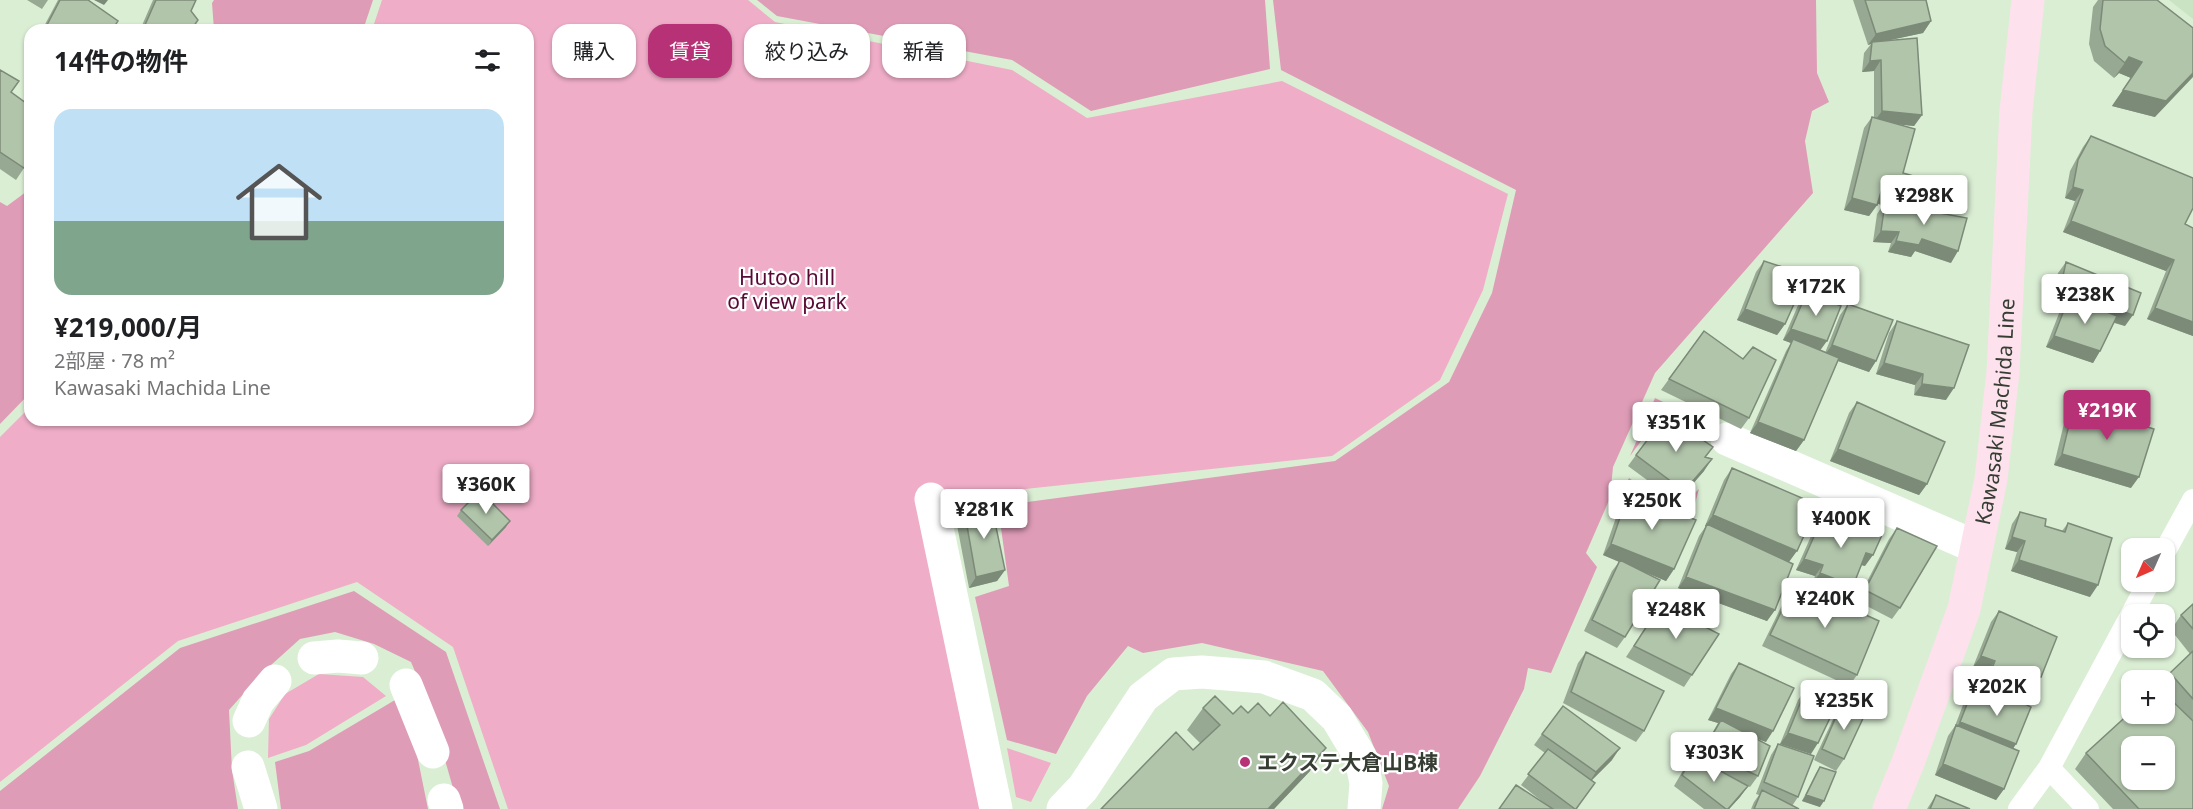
<!DOCTYPE html>
<html lang="ja">
<meta charset="utf-8">
<style>
:root{--surface:#fff;--page:#f6f6f6;--text:#202124;--muted:#757577;--line:#e0e0e0;--accent:#b63175}
body{margin:0;font-family:"Noto Sans","Noto Sans JP",sans-serif;background:var(--page);color:var(--text);height:100vh;display:flex;flex-direction:column;font-size:22px;white-space:nowrap}
*{box-sizing:border-box;margin:0}
p{font-size:20px;color:var(--muted)}
.icon{flex:none;width:33px;height:33px;fill:none;stroke:currentColor;stroke-width:2;stroke-linecap:round;stroke-linejoin:round}
.map{position:relative;flex:1;overflow:hidden}
.drawer{position:absolute;left:24px;top:24px;width:510px;height:402px;display:flex;flex-direction:column;background:var(--surface);border-radius:18px;box-shadow:0 2px 4px #0004}
.drawer>*{flex:none}
.banner{position:absolute;left:552px;top:24px;width:570px;height:54px;display:flex;gap:12px}
.needle{width:39px;rotate:225deg}
.fabs{position:absolute;left:2121px;top:538px;display:grid;gap:12px}
.fabs a{display:grid;place-items:center;width:54px;height:54px;border-radius:12px;background:var(--surface);box-shadow:0 2px 4px #0004;font-size:30px}
.price{position:absolute;translate:-50% -51px;padding:0 14px;border-radius:6px;background:#fff;color:#222;font-size:20px;line-height:39px;filter:drop-shadow(0 2px 3px #0008)}
.price::after{content:'';position:absolute;left:50%;top:36px;width:18px;height:14px;margin-left:-9px;background:inherit;clip-path:polygon(0 0,100% 0,50% 100%)}
.price.selected{background:var(--accent);color:#fff}
ul{padding:0;list-style:none}
li{display:grid;align-content:center;gap:12px;height:318px;padding:0 30px}
li+li{border-top:2px solid var(--line)}
li span{display:grid;place-items:center;height:186px;border-radius:18px;color:#555}
li>.icon{margin-inline-start:auto}
span .icon{width:108px;height:108px;fill:#fffc;stroke-width:1}
li b{font-size:26px}
h2{display:flex;justify-content:space-between;align-items:center;height:72px;padding:0 30px;font-size:26px}
.chip{padding:0 21px;border-radius:18px;background:var(--surface);box-shadow:0 2px 4px #0004;font-size:21px;line-height:54px}
.chip.selected{background:var(--accent);color:#fff}
.map>svg:first-child{display:block}
</style>
<div class="map">
<svg width="2193" height="809" viewBox="0 0 2193 809">
<rect width="100%" height="100%" fill="#daeed4"/>
<path fill="#cae3c2" d="M 2169,0 L 2193,0 L 2193,19 Z"/>
<path fill="#efadc7" d="M 382,0 L 748,0 L 775,22 L 1012,70 L 1087,118 L 1282,81 L 1508,194 L 1483,290 L 1440,380 L 1332,456 L 941,498 L 981,809 L 508,809 L 453,647 L 357,582 L 178,641 L 0,782 L 0,437 L 30,407 L 30,420 L 528,420 L 528,30 L 372,30 Z
M 319,674 L 363,677 L 386,696 L 306,745 L 268,758 L 269,719 L 285,694 Z
M 1007,748 L 1051,763 L 1031,802 L 1016,797 Z"/>
<path fill="#df9cb7" d="M 214,0 L 373,0 L 363,30 L 214,30 L 212,3 Z
M 757,0 L 1265,0 L 1270,69 L 1091,111 L 1012,60 L 777,16 Z
M 1273,0 L 1816,0 L 1817,73 L 1829,102 L 1812,111 L 1805,141 L 1813,193 L 1655,373 L 1613,467 L 1610,498 L 1586,553 L 1597,567 L 1551,673 L 1528,668 L 1524,689 L 1480,776 L 1458,809 L 1382,809 L 1389,786 L 1368,732 L 1323,671 L 1202,643 L 1143,653 L 1128,646 L 1087,696 L 1056,754 L 1007,740 L 975,597 L 1009,586 L 998,506 L 1335,461 L 1449,382 L 1492,293 L 1516,190 L 1281,70 Z
M 30,189 L 30,393 L 0,424 L 0,202 L 7,206 Z
M 1655,398 L 1686,413 L 1678,429 L 1658,418 L 1630,456 Z
M 1629,478 L 1676,511 L 1699,489 L 1690,522 L 1619,497 Z
M 354,591 L 446,652 L 500,809 L 459,809 L 429,704 L 411,662 L 374,644 L 335,632 L 300,639 L 261,674 L 229,710 L 232,770 L 238,809 L 0,809 L 0,791 L 180,648 Z
M 395,700 L 412,730 L 428,809 L 281,809 L 275,762 L 309,751 Z"/>
<g fill="none" stroke-linecap="round" stroke-linejoin="round">
<path stroke="#fff" stroke-width="22" d="M 2164,553 L 2193,500
M 2049,768 L 2088,809
M 2019,809 L 2049,768 L 2149,582"/>
<path stroke="#fff" stroke-width="33" d="M 1727,439 L 1976,547
M 931,499 L 996,809
M 314,658 L 338,656 L 362,658
M 406,685 L 433,752
M 249,721 L 258,701 L 275,681
M 248,767 L 261,809
M 444,800 L 447,809
M 1063,809 L 1083,788 L 1143,697 L 1173,674 L 1202,672 L 1264,677 L 1313,695 L 1337,718 L 1361,758 L 1366,783 L 1364,809"/>
<path stroke="#fde2ee" stroke-width="33" id="s1" d="M 1889,809 L 1909,760 L 1964,609 L 1991,479 L 2003,372 L 2016,111 L 2028,0"/>
</g>
<path fill="#98a993" d="M 27,0 L 48,0 L 42,9 Z
M 58,0 L 88,0 L 112,30 L 42,30 Z
M 153,0 L 196,0 L 191,11 L 191,30 L 140,30 Z
M 1853,0 L 1926,0 L 1931,21 L 1923,33 L 1885,41 L 1922,115 L 1914,126 L 1897,124 L 1903,173 L 1910,199 L 1905,207 L 1951,263 L 1915,251 L 1911,257 L 1888,252 L 1891,243 L 1873,242 L 1877,214 L 1883,205 L 1878,204 L 1869,216 L 1844,210 L 1864,128 L 1872,117 L 1874,118 L 1874,71 L 1862,72 L 1864,53 L 1871,44 L 1868,45 Z
M 2098,0 L 2157,0 L 2155,117 L 2112,106 L 2131,78 L 2119,73 L 2114,78 L 2094,61 L 2089,44 L 2093,7 Z
M 0,70 L 11,92 L 24,168 L 16,180 L 0,169 Z
M 2091,136 L 2185,224 L 2193,336 L 2147,319 L 2166,271 L 2063,232 L 2075,201 L 2065,198 L 2070,171 L 2083,147 Z
M 1764,261 L 1785,324 L 1777,335 L 1737,320 L 1756,272 Z
M 2066,262 L 2125,326 L 2114,323 L 2100,351 L 2093,363 L 2046,347 L 2061,308 L 2063,305 L 2052,301 L 2058,273 Z
M 1807,292 L 1820,350 L 1825,353 L 1840,315 L 1848,304 L 1876,361 L 1869,372 L 1838,361 L 1804,440 L 1796,451 L 1750,433 L 1786,351 L 1791,343 L 1783,340 L 1799,303 Z
M 1897,321 L 1946,400 L 1914,395 L 1915,385 L 1876,374 L 1889,333 Z
M 1704,331 L 1749,418 L 1741,429 L 1661,390 Z
M 1857,402 L 1927,484 L 1919,495 L 1830,461 L 1849,413 Z
M 2074,404 L 2131,488 L 2054,465 L 2066,415 Z
M 1713,447 L 1706,457 L 1704,471 L 1677,502 L 1628,466 L 1636,455 Z
M 1732,468 L 1789,562 L 1775,610 L 1767,621 L 1678,588 L 1699,536 L 1706,526 L 1705,526 L 1724,480 Z
M 1628,494 L 1674,569 L 1666,581 L 1641,570 L 1625,637 L 1617,648 L 1584,631 L 1612,571 L 1619,562 L 1603,555 L 1620,506 Z
M 964,509 L 1005,570 L 997,581 L 969,588 L 956,520 Z
M 461,510 L 506,527 L 488,546 L 457,516 Z
M 2020,512 L 2045,526 L 2062,531 L 2068,523 L 2090,597 L 2011,571 L 2017,552 L 2005,549 L 2012,524 Z
M 1824,514 L 1865,566 L 1861,565 L 1845,597 L 1812,584 L 1815,576 L 1796,570 L 1816,525 Z
M 1897,528 L 1900,608 L 1892,619 L 1857,601 L 1889,539 Z
M 1795,583 L 1857,675 L 1849,686 L 1762,646 L 1787,595 Z
M 1661,604 L 1719,634 L 1684,687 L 1626,657 Z
M 2193,604 L 2193,809 L 2113,809 L 2075,769 L 2086,753 L 2164,714 L 2164,681 L 2170,673 L 2190,654 L 2171,630 L 2181,615 Z
M 1999,611 L 2041,677 L 2033,688 L 2018,684 L 2012,692 L 1984,680 L 1987,672 L 1973,667 L 1991,622 Z
M 1586,652 L 1644,731 L 1636,742 L 1563,703 L 1578,663 Z
M 1739,663 L 1766,742 L 1753,737 L 1758,776 L 1750,787 L 1748,786 L 1740,797 L 1729,809 L 1704,809 L 1674,786 L 1685,767 L 1693,756 L 1698,758 L 1718,723 L 1708,720 L 1731,674 Z
M 1806,689 L 1811,754 L 1780,744 L 1798,700 Z
M 1971,694 L 2016,744 L 2013,748 L 2004,789 L 1996,800 L 1935,775 L 1948,736 L 1955,726 L 1963,705 Z
M 1842,703 L 1844,759 L 1836,771 L 1814,760 L 1835,715 Z
M 1203,708 L 1233,714 L 1310,771 L 1274,809 L 1101,809 L 1193,750 L 1200,743 L 1187,730 Z
M 1542,734 L 1612,760 L 1591,781 L 1577,809 L 1499,809 L 1548,806 L 1521,785 L 1545,753 L 1534,745 Z
M 1778,744 L 1798,797 L 1792,806 L 1799,809 L 1751,809 L 1754,802 L 1759,795 L 1756,794 L 1771,755 Z
M 1820,767 L 1820,807 L 1802,801 L 1816,773 Z
M 1936,795 L 1970,809 L 1927,809 Z"/>
<path fill="#7c8a78" d="M 94,0 L 108,0 L 104,5 Z
M 1931,21 L 1923,33 L 1872,44 L 1872,42 L 1871,44 L 1868,45 L 1876,34 Z
M 2129,57 L 2142,62 L 2131,78 L 2119,73 L 2114,78 Z
M 1881,60 L 1874,71 L 1862,72 L 1870,61 Z
M 2193,73 L 2193,77 L 2155,117 L 2112,106 L 2123,90 Z
M 1882,111 L 1922,115 L 1914,126 L 1874,122 Z
M 2073,187 L 2083,190 L 2075,201 L 2065,198 Z
M 1881,192 L 1910,199 L 1902,211 L 1885,203 L 1883,205 L 1874,203 Z
M 1852,198 L 1877,205 L 1869,216 L 1844,210 Z
M 2071,221 L 2174,260 L 2166,271 L 2063,232 Z
M 1881,231 L 1899,232 L 1891,243 L 1873,242 Z
M 1922,239 L 1958,251 L 1951,263 L 1915,251 L 1911,257 L 1888,252 L 1896,241 Z
M 2060,290 L 2133,315 L 2125,326 L 2065,306 L 2069,297 L 2063,305 L 2052,301 Z
M 2155,308 L 2193,322 L 2193,336 L 2147,319 Z
M 1745,309 L 1785,324 L 1777,335 L 1737,320 Z
M 1791,329 L 1827,341 L 1819,352 L 1793,339 L 1791,343 L 1783,340 Z
M 2054,336 L 2100,351 L 2093,363 L 2046,347 Z
M 1832,345 L 1876,361 L 1869,372 L 1824,356 Z
M 1884,363 L 1923,374 L 1915,385 L 1876,374 Z
M 1922,384 L 1954,388 L 1946,400 L 1914,395 Z
M 1758,422 L 1804,440 L 1796,451 L 1750,433 Z
M 1838,449 L 1927,484 L 1919,495 L 1830,461 Z
M 2062,454 L 2139,477 L 2131,488 L 2054,465 Z
M 1712,459 L 1704,471 L 1677,502 L 1684,491 Z
M 1713,515 L 1797,551 L 1789,562 L 1705,526 Z
M 510,521 L 506,527 L 488,546 L 492,540 Z
M 2012,537 L 2025,541 L 2017,552 L 2005,549 Z
M 1611,544 L 1674,569 L 1666,581 L 1603,555 Z
M 1866,553 L 1873,555 L 1865,566 L 1858,564 Z
M 1804,559 L 1823,565 L 1815,576 L 1796,570 Z
M 2019,560 L 2098,585 L 2090,597 L 2011,571 Z
M 1005,570 L 997,581 L 969,588 L 976,577 Z
M 1820,573 L 1853,586 L 1845,597 L 1812,584 Z
M 1686,577 L 1775,610 L 1767,621 L 1678,588 Z
M 1981,656 L 1995,661 L 1987,672 L 1973,667 Z
M 2024,672 L 2041,677 L 2033,688 L 2018,684 Z
M 1716,708 L 1773,731 L 1766,742 L 1718,724 L 1721,720 L 1718,723 L 1708,720 Z
M 1960,722 L 2016,744 L 2009,755 L 1954,731 Z
M 1788,733 L 1818,743 L 1811,754 L 1780,744 Z
M 1326,748 L 1310,771 L 1274,809 L 1268,809 Z
M 1620,748 L 1612,760 L 1588,784 L 1596,772 Z
M 1943,764 L 2004,789 L 1996,800 L 1935,775 Z
M 1748,786 L 1740,797 L 1729,809 L 1728,809 Z
M 1806,795 L 1824,801 L 1820,807 L 1802,801 Z"/>
<path fill="#b1c5ab" stroke="#7c8a78" stroke-width="1.5" fill-rule="evenodd" d="M 60,0 L 88,0 L 118,21 L 112,30 L 55,30 L 47,25 Z
M 156,0 L 196,0 L 191,11 L 198,20 L 191,30 L 153,30 L 145,25 Z
M 1865,0 L 1926,0 L 1931,21 L 1876,34 Z
M 2103,0 L 2157,0 L 2193,28 L 2193,73 L 2166,101 L 2123,90 L 2142,62 L 2129,57 L 2125,63 L 2105,46 L 2100,29 Z
M 1917,38 L 1922,115 L 1882,111 L 1881,60 L 1870,61 L 1872,42 Z
M 0,70 L 19,81 L 11,92 L 30,106 L 30,158 L 24,168 L 0,152 Z
M 1872,117 L 1915,129 L 1903,173 L 1917,177 L 1910,199 L 1881,192 L 1877,205 L 1852,198 Z
M 2091,136 L 2193,178 L 2193,208 L 2185,224 L 2193,228 L 2193,322 L 2155,308 L 2174,260 L 2071,221 L 2083,190 L 2073,187 L 2078,160 Z
M 1885,203 L 1967,218 L 1958,251 L 1922,239 L 1919,245 L 1896,241 L 1899,232 L 1881,231 Z
M 1764,261 L 1807,275 L 1785,324 L 1745,309 Z
M 2066,262 L 2141,293 L 2133,315 L 2060,290 Z
M 1807,292 L 1841,306 L 1827,341 L 1791,329 Z
M 2069,297 L 2117,316 L 2100,351 L 2054,336 Z
M 1848,304 L 1893,320 L 1876,361 L 1832,345 Z
M 1897,321 L 1969,345 L 1954,388 L 1922,384 L 1923,374 L 1884,363 Z
M 1704,331 L 1743,359 L 1753,347 L 1776,360 L 1749,418 L 1669,379 Z
M 1793,339 L 1839,358 L 1804,440 L 1758,422 Z
M 1857,402 L 1945,442 L 1927,484 L 1838,449 Z
M 2074,404 L 2154,429 L 2139,477 L 2062,454 Z
M 1666,415 L 1713,447 L 1705,457 L 1712,459 L 1684,491 L 1636,455 Z
M 1732,468 L 1818,505 L 1797,551 L 1713,515 Z
M 480,491 L 510,521 L 492,540 L 461,510 Z
M 1628,494 L 1696,520 L 1674,569 L 1611,544 Z
M 991,503 L 1005,570 L 976,577 L 964,509 Z
M 2020,512 L 2046,519 L 2045,526 L 2065,532 L 2068,523 L 2112,538 L 2098,585 L 2019,560 L 2025,541 L 2012,537 Z
M 1824,514 L 1882,535 L 1873,555 L 1866,553 L 1853,586 L 1820,573 L 1823,565 L 1804,559 Z
M 1707,524 L 1793,564 L 1775,610 L 1686,577 Z
M 1897,528 L 1937,546 L 1900,608 L 1865,590 Z
M 1620,560 L 1660,580 L 1625,637 L 1592,620 Z
M 1795,583 L 1879,621 L 1857,675 L 1770,635 Z
M 1661,604 L 1719,634 L 1692,675 L 1634,646 Z
M 2193,604 L 2193,629 L 2181,615 Z
M 1999,611 L 2057,637 L 2041,677 L 2024,672 L 2020,681 L 1992,668 L 1995,661 L 1981,656 Z
M 2193,651 L 2193,699 L 2170,673 Z
M 1586,652 L 1664,691 L 1644,731 L 1571,692 Z
M 1739,663 L 1794,688 L 1773,731 L 1716,708 Z
M 1806,689 L 1839,699 L 1818,743 L 1788,733 Z
M 2164,693 L 2193,721 L 2193,809 L 2139,809 L 2086,753 L 2132,711 L 2132,714 L 2164,714 ZM 2132,747 L 2164,747 L 2164,780 L 2132,780 Z
M 1971,694 L 1999,703 L 2006,694 L 2031,707 L 2016,744 L 1960,722 Z
M 1215,696 L 1233,714 L 1241,706 L 1248,713 L 1258,703 L 1270,716 L 1283,702 L 1326,748 L 1268,809 L 1101,809 L 1176,732 L 1193,750 L 1220,725 L 1203,708 Z
M 1842,703 L 1866,712 L 1844,759 L 1822,749 Z
M 1563,706 L 1620,748 L 1596,772 L 1542,734 Z
M 1721,720 L 1770,746 L 1758,776 L 1703,751 Z
M 1956,725 L 2019,751 L 2004,789 L 1943,764 Z
M 1778,744 L 1814,756 L 1798,797 L 1764,782 Z
M 1548,749 L 1595,783 L 1576,809 L 1575,809 L 1528,774 Z
M 1693,756 L 1748,786 L 1728,809 L 1726,809 L 1682,775 Z
M 1820,767 L 1836,772 L 1824,801 L 1806,795 Z
M 1516,785 L 1553,809 L 1499,809 Z
M 1762,790 L 1799,809 L 1754,809 Z
M 1936,795 L 1970,809 L 1930,809 Z"/>
<circle fill="#b63175" stroke="#fff" stroke-width="2" cx="1245" cy="762" r="6"/>
<g text-anchor="middle" dominant-baseline="central" stroke-width="4.5" stroke-linejoin="round" paint-order="stroke">
<g font-size="21" fill="#590935" stroke="#fff">
<text x="787" y="277">Hutoo hill<tspan x="787" dy="24">of view park</tspan></text>
</g>
<g font-size="21" fill="#363e33" stroke="#fff">
<text stroke="none"><textPath href="#s1" startOffset="414">Kawasaki Machida Line</textPath></text>
</g>
<g font-size="21" font-weight="bold" fill="#363e33" stroke="#fff" text-anchor="start">
<text x="1257" y="762">エクステ大倉山B棟</text>
</g>
</g>
</svg>
<div class="fabs">
<a><svg class="needle" viewBox="-14 -14 28 28"><path d="M0-13l5 13h-10z" fill="#e53935"/><path d="M0 13l5-13h-10z" fill="#757577"/></svg></a>
<a><svg class="icon" aria-label="locate" viewBox="0 0 24 24"><circle cx="12" cy="12" r="6"/><path d="M12 2v4M12 18v4M2 12h4M18 12h4"/></svg></a>
<a>+</a>
<a>−</a>
</div>
<b class="price" style="left:1924px;top:226px">¥298K</b>
<b class="price" style="left:1816px;top:317px">¥172K</b>
<b class="price" style="left:2085px;top:325px">¥238K</b>
<b class="price selected" style="left:2107px;top:441px">¥219K</b>
<b class="price" style="left:1676px;top:453px">¥351K</b>
<b class="price" style="left:486px;top:515px">¥360K</b>
<b class="price" style="left:1652px;top:531px">¥250K</b>
<b class="price" style="left:984px;top:540px">¥281K</b>
<b class="price" style="left:1841px;top:549px">¥400K</b>
<b class="price" style="left:1825px;top:629px">¥240K</b>
<b class="price" style="left:1676px;top:640px">¥248K</b>
<b class="price" style="left:1997px;top:717px">¥202K</b>
<b class="price" style="left:1844px;top:731px">¥235K</b>
<b class="price" style="left:1714px;top:783px">¥303K</b>
<div class="banner">
<a class="chip">購入</a>
<a class="chip selected">賃貸</a>
<a class="chip">絞り込み</a>
<a class="chip">新着</a>
</div>
<section class="drawer">
<h2>14件の物件<svg class="icon" aria-label="filters" viewBox="0 0 24 24"><path d="M4 7h16M4 17h16"/><circle cx="9" cy="7" r="2"/><circle cx="15" cy="17" r="2"/></svg></h2>
<ul>
<li><span style="background:linear-gradient(#bfe0f5 60%,#7fa58c 0)"><svg class="icon" aria-label="home" viewBox="0 0 24 24"><path d="M3 11l9-7 9 7M6 9v11h12V9"/></svg></span><div><b>¥219,000/月</b><p>2部屋 · 78 m²</p><p>Kawasaki Machida Line</p></div></li>
</ul>
</section>
</div>
